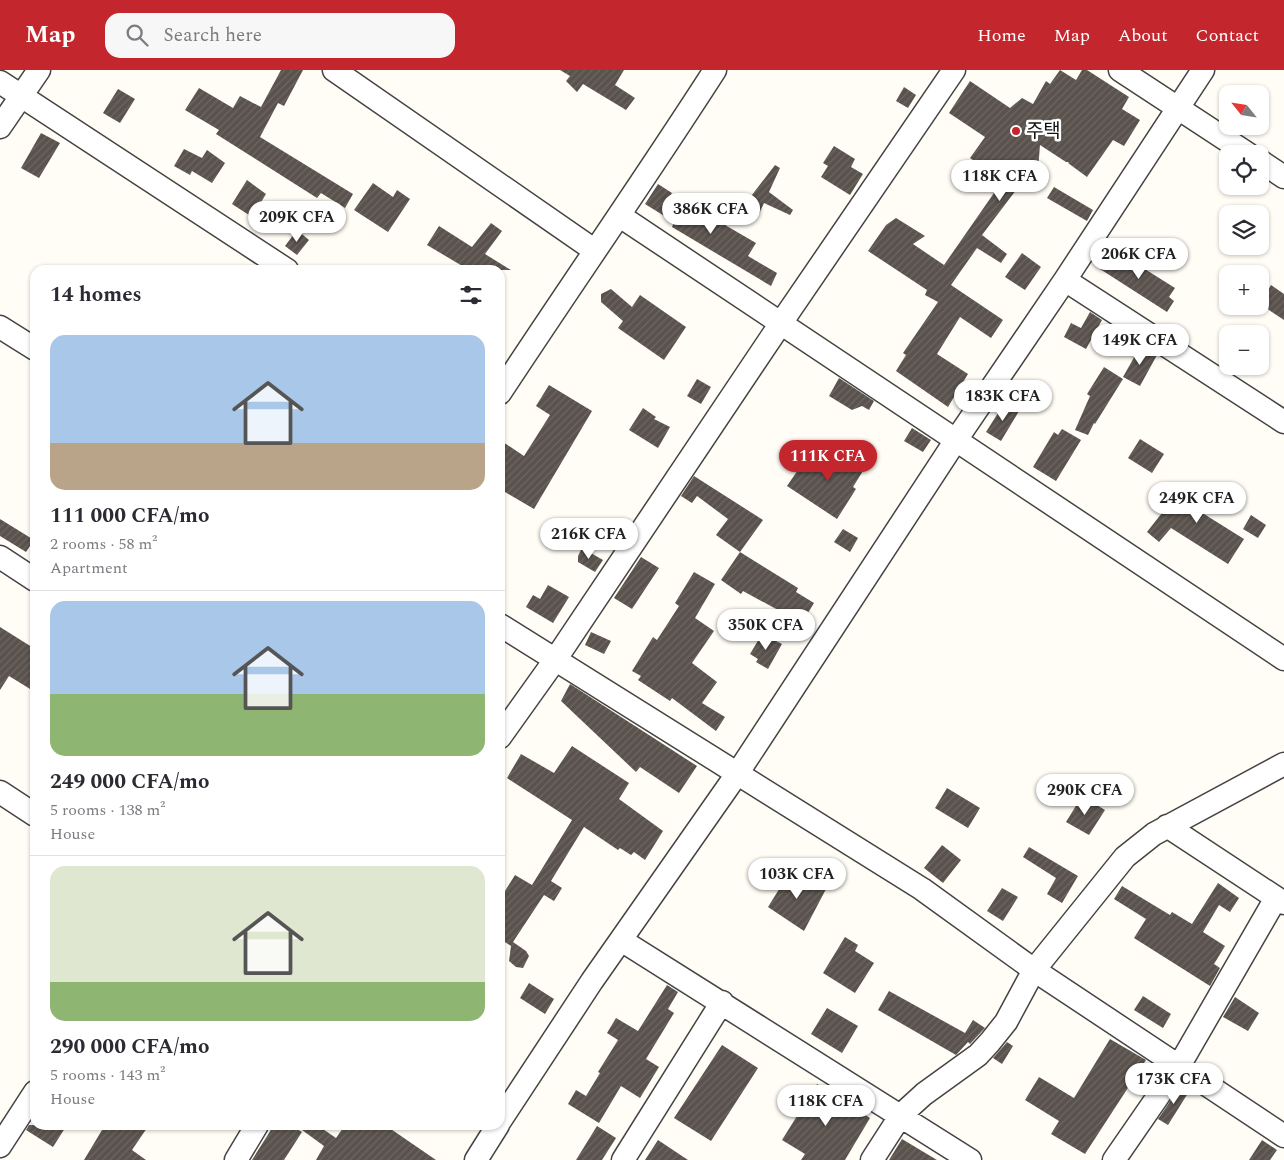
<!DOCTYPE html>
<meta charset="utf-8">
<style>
:root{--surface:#fff;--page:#f7f7f7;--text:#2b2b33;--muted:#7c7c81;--line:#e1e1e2;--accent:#c4262e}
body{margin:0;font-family:Spectral,"Noto Sans KR",serif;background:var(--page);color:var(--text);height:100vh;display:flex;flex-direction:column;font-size:19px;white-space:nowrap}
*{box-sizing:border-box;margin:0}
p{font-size:16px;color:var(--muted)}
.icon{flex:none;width:28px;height:28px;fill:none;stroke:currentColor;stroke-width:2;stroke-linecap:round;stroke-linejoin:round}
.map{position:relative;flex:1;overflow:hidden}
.panel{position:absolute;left:30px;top:195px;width:475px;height:865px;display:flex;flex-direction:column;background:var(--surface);border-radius:15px;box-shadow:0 1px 4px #0004}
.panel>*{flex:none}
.needle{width:32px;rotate:300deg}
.fabs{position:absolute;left:1219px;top:15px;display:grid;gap:10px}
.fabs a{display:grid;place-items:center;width:50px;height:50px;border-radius:10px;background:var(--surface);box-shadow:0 1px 4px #0004;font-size:25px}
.price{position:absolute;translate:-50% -42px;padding:0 11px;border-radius:18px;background:#fff;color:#222;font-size:16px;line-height:32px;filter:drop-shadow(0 1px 2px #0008)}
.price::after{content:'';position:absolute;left:50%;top:30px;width:15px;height:11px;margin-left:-8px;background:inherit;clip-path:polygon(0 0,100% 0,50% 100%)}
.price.on{background:var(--accent);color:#fff}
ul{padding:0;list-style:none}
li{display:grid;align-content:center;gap:10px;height:265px;padding:0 20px}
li+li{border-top:1px solid var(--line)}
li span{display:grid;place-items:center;height:155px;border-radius:15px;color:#555}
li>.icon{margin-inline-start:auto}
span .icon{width:90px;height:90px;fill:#fffc;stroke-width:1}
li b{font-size:21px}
h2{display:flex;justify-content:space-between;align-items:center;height:60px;padding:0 20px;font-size:21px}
header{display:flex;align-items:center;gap:30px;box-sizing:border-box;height:70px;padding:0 25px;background:var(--accent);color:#fff}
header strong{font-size:24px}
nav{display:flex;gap:28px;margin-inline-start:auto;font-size:18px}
.search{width:350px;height:45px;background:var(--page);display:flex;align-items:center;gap:12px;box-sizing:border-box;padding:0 18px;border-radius:15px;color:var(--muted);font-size:19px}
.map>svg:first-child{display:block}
</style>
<header>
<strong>Map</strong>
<div class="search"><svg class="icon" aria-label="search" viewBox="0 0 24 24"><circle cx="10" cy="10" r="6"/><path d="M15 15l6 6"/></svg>Search here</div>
<nav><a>Home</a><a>Map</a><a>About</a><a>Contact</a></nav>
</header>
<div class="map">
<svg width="1284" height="1090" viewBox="0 0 1284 1090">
<defs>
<pattern id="building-hatch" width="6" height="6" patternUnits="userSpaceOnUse" patternTransform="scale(1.25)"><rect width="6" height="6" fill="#5a524d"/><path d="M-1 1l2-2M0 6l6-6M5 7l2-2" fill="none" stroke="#6d6662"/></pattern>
</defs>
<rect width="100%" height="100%" fill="#fffdf5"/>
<path fill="url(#building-hatch)" d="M 281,0 L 303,0 L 284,36 L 278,33 L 260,67 L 353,124 L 345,138 L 321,123 L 317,128 L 216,64 L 219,60 L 185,40 L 199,18 L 233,38 L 240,26 L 261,37 Z
M 560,0 L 624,0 L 615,15 L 635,28 L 626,40 L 583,14 L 577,22 L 566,11 L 570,6 Z
M 1060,0 L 1076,10 L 1082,0 L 1087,0 L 1129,27 L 1122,39 L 1140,50 L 1124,76 L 1113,70 L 1087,107 L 1068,93 L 1069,92 L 1066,92 L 1040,75 L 1038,100 L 1029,103 L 982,165 L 1007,184 L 1001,193 L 977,178 L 951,215 L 1003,250 L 991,268 L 960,247 L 937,284 L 968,304 L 948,337 L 896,301 L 906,285 L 903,283 L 938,232 L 925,225 L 927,220 L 868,181 L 886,155 L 896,148 L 925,166 L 913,174 L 944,195 L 1003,110 L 970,88 L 985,67 L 949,43 L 970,11 L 1010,38 L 1022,28 L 1033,34 L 1046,11 L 1050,14 Z
M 904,17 L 916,25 L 908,38 L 896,31 Z
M 118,19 L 135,29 L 120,53 L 103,43 Z
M 41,63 L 60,73 L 39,108 L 21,98 Z
M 834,76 L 855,89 L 851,97 L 863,104 L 850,125 L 821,107 L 828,96 L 823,93 Z
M 184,79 L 202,88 L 207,80 L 225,93 L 212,113 L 192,101 L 190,105 L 174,96 Z
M 775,95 L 780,98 L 769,122 L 793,140 L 790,145 L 764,133 L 759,144 L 745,134 Z
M 247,110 L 266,124 L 252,147 L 232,134 Z
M 373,113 L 393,127 L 397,120 L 410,129 L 388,162 L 354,140 Z
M 658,114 L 672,123 L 668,130 L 708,154 L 713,148 L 756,173 L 748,186 L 777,203 L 771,216 L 672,157 L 674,152 L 645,134 Z
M 1054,117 L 1093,140 L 1087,151 L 1047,128 Z
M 491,153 L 502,161 L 485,184 L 511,200 L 469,200 L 427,175 L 439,156 L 472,177 Z
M 297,160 L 309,170 L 297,185 L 285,176 Z
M 1113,179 L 1175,218 L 1169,227 L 1174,231 L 1167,242 L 1100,199 Z
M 1022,183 L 1041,197 L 1025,220 L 1005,207 Z
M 1271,215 L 1284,224 L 1284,250 L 1260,234 Z
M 611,219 L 632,237 L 640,225 L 686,257 L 664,290 L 618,258 L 623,251 L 601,232 L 601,224 Z
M 1090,242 L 1102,250 L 1086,279 L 1064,267 L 1071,253 L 1081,258 Z
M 1141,275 L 1157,285 L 1140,316 L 1123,307 Z
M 1104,297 L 1123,309 L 1095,354 L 1094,353 L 1088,365 L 1075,360 L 1090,326 L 1087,324 Z
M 839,308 L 874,331 L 869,340 L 862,336 L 852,340 L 829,326 Z
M 697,309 L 711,317 L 701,334 L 687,326 Z
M 549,315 L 592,341 L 534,439 L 500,419 L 500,370 L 524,386 L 550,345 L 536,336 Z
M 1005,332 L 1019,341 L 1001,371 L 986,362 Z
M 643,338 L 656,347 L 654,349 L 670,357 L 658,378 L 629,360 Z
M 912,358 L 931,370 L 923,382 L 904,371 Z
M 1062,359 L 1081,370 L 1056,411 L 1033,397 L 1054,362 L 1058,365 Z
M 1140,369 L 1164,384 L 1152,403 L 1128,388 Z
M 841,380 L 866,396 L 853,417 L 856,419 L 837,449 L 787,416 L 808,385 L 829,398 Z
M 694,406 L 763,450 L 740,482 L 716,465 L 728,449 L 697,426 L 692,433 L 681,426 Z
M 1200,413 L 1216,422 L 1204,444 L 1244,469 L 1228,494 L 1171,458 L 1159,472 L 1147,462 L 1179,421 L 1192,428 Z
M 1251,445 L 1266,455 L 1258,468 L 1243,459 Z
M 0,449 L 34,470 L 26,482 L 0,466 Z
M 843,459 L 858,468 L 850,482 L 834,472 Z
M 582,478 L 603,490 L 595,502 L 578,492 L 578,486 Z
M 740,482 L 798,518 L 796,522 L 814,533 L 802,553 L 743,521 L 741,524 L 721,510 Z
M 641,487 L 659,498 L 632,539 L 614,528 Z
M 694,502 L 715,514 L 695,548 L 714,561 L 692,593 L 717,612 L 702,633 L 725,647 L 716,661 L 672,628 L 670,631 L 638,610 L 641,606 L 632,601 L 653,567 L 657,570 L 679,536 L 675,533 Z
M 548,515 L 569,527 L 553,553 L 526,537 L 533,525 L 540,529 Z
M 0,557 L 35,579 L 35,622 L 9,606 L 0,620 Z
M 591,562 L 611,571 L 604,584 L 585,575 Z
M 762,564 L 782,574 L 768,599 L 756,592 L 758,589 L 750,584 Z
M 570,614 L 697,696 L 679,723 L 640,697 L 636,702 L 561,631 Z
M 572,676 L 629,713 L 619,729 L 663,761 L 645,790 L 634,782 L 631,785 L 620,778 L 618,780 L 584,757 L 551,811 L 562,818 L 554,831 L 544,825 L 513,872 L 526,881 L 529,886 L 523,898 L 516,897 L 509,891 L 511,876 L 500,869 L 500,829 L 515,805 L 532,815 L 572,750 L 507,708 L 521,684 L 554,703 Z
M 947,718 L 980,738 L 968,758 L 935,738 Z
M 1082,726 L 1105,740 L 1089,765 L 1066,752 Z
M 942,775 L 961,790 L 943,813 L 924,798 Z
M 1029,777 L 1078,806 L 1062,833 L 1047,824 L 1056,808 L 1023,787 Z
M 791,800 L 826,819 L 804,861 L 768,837 Z
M 1218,813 L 1239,828 L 1230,842 L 1219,835 L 1203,862 L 1225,876 L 1214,894 L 1220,898 L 1210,916 L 1134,868 L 1146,849 L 1114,829 L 1122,816 L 1170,845 L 1172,842 L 1192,854 Z
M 1002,818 L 1018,827 L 1003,851 L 987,841 Z
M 845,867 L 858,875 L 855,881 L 874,893 L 855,923 L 823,903 Z
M 529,913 L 554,929 L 545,944 L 520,928 Z
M 667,915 L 678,922 L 668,939 L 674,943 L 646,989 L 659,997 L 640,1028 L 621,1016 L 599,1053 L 568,1034 L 576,1020 L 586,1026 L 600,1003 L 598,1002 L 618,970 L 607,963 L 616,948 L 638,961 Z
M 889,921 L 965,963 L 973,950 L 985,958 L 970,974 L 968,972 L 956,985 L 878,940 Z
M 1143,926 L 1171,944 L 1163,958 L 1134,940 Z
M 1235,927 L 1259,943 L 1248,961 L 1223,947 Z
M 827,938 L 858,956 L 842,983 L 811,964 Z
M 1110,969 L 1146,990 L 1085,1084 L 1051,1064 L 1059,1051 L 1025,1030 L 1039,1007 L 1074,1028 Z
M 1007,972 L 1013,976 L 1002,994 L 993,988 Z
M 722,975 L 758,998 L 711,1071 L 674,1048 Z
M 817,1014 L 870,1048 L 845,1090 L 801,1090 L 805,1084 L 782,1070 Z
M 1182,1014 L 1190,1020 L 1168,1055 L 1158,1049 Z
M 29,1055 L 67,1055 L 53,1077 L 26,1060 Z
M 105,1055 L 149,1055 L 132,1080 L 146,1090 L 84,1090 Z
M 274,1055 L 290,1055 L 302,1062 L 284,1090 L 252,1090 Z
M 305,1055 L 317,1055 L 336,1068 L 345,1055 L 385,1055 L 436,1090 L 316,1090 L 324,1076 L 302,1060 Z
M 597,1056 L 616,1068 L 602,1090 L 576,1090 Z
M 902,1069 L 937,1090 L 889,1090 Z
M 658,1070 L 688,1090 L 645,1090 Z
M 1262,1070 L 1277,1080 L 1270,1090 L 1249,1090 Z"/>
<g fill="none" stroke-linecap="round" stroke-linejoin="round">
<defs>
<path id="minor" d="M 334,0 L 594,180
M 1120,0 L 1248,84
M 0,12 L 287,200
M 0,57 L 39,0
M 1260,91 L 1284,107
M 620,146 L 1284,589
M 1065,210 L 1284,352
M 0,257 L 35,279
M 500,323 C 571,215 645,109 715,0
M 0,487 L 35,510
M 500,555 L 922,819 L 1034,900 L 1284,1066
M 500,667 L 555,590 L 781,253 L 954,0
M 0,722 L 35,745
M 1167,756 L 1284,833
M 621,870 L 970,1090
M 500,1051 L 592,911 L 737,704 L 956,370 L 1065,210 L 1203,0
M 0,1076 L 35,1022
M 236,1090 L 257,1055
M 476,1090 L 498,1055
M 623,1090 L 722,932
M 872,1090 L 901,1045 L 924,1024 L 978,985 L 990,972 L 1006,952 L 1034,900 L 1125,787 L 1154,764 L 1284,694
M 1114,1090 L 1179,996 L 1276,828"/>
</defs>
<use href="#minor" stroke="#444" stroke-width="25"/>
<use href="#minor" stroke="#fff" stroke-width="22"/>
</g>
<circle fill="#c4262e" stroke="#fff" stroke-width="2" cx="1016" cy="61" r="5"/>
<g text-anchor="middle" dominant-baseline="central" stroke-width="5" stroke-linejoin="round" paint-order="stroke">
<g font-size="19" fill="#111" stroke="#fff" text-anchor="start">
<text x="1026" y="61">주택</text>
</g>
</g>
</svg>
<div class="fabs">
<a><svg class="needle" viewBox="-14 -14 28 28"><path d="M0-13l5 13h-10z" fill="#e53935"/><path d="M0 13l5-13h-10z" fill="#7c7c81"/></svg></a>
<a><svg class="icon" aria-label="locate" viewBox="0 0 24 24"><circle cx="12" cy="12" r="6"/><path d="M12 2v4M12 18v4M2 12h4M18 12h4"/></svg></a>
<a><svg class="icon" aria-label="layers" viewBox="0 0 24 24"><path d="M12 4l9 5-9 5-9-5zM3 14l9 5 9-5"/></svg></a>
<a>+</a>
<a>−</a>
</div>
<b class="price" style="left:1000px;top:132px">118K CFA</b>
<b class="price" style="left:711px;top:165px">386K CFA</b>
<b class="price" style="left:297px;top:173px">209K CFA</b>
<b class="price" style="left:1139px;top:210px">206K CFA</b>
<b class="price" style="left:1140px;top:296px">149K CFA</b>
<b class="price" style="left:1003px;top:352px">183K CFA</b>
<b class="price on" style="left:828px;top:412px">111K CFA</b>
<b class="price" style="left:1197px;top:454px">249K CFA</b>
<b class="price" style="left:589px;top:490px">216K CFA</b>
<b class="price" style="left:766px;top:581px">350K CFA</b>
<b class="price" style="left:1085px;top:746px">290K CFA</b>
<b class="price" style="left:797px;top:830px">103K CFA</b>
<b class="price" style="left:1174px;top:1035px">173K CFA</b>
<b class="price" style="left:826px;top:1057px">118K CFA</b>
<section class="panel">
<h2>14 homes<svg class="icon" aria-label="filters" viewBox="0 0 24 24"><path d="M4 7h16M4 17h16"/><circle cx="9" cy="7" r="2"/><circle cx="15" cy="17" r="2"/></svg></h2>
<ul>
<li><span style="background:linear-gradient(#a9c7e8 70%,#b9a48a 0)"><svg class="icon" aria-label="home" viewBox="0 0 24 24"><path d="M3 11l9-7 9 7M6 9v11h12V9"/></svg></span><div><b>111 000 CFA/mo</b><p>2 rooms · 58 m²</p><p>Apartment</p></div></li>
<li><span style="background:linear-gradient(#a9c7e8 60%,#8fb573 0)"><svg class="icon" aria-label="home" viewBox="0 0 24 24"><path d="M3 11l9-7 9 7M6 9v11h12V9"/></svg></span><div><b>249 000 CFA/mo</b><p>5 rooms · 138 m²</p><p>House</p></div></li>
<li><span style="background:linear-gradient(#dfe7d0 75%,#8fb573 0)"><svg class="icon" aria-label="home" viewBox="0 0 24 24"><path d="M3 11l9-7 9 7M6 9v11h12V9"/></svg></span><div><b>290 000 CFA/mo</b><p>5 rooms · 143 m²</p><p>House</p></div></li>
</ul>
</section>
</div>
